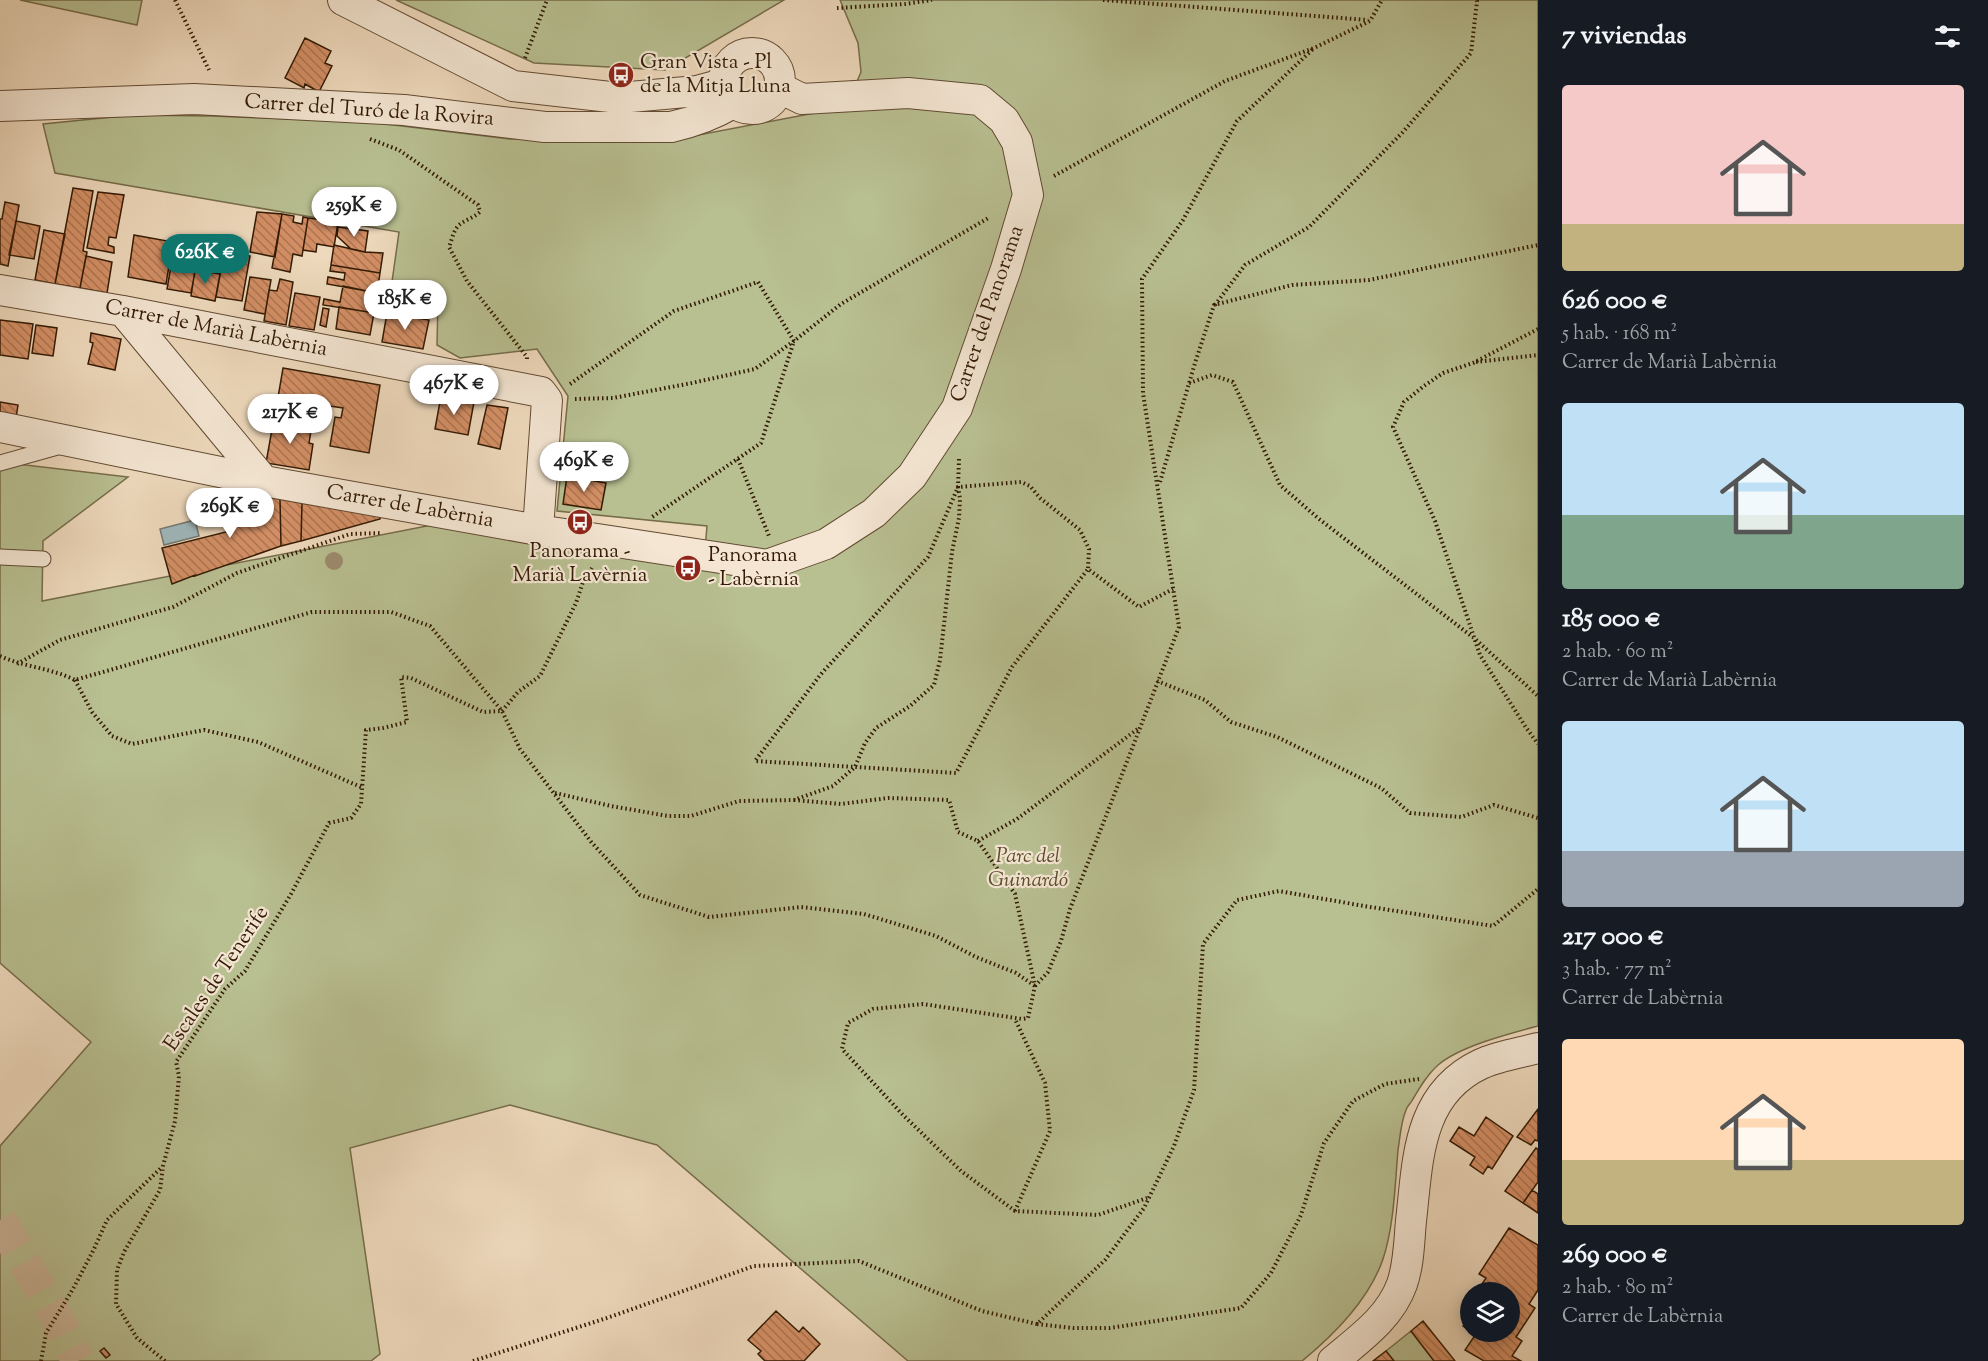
<!DOCTYPE html>
<html lang="es">
<meta charset="utf-8">
<style>
:root{--surface:#171b24;--page:#242831;--text:#f1f3f6;--muted:#9ea1a6;--accent:#0f766e}
body{margin:0;font-family:"Sorts Mill Goudy",serif;background:var(--page);color:var(--text);height:100vh;display:flex;flex-direction:column;font-size:22px;white-space:nowrap}
*{box-sizing:border-box;margin:0}
p{font-size:20px;color:var(--muted)}
.icon{flex:none;width:33px;height:33px;fill:none;stroke:currentColor;stroke-width:2;stroke-linecap:round;stroke-linejoin:round}
.map{position:relative;flex:1;overflow:hidden}
.side{display:flex;flex-direction:column;background:var(--surface);width:450px}
.side>*{flex:none}
.buttons{position:absolute;left:1460px;top:1282px;display:grid;gap:12px}
.buttons a{display:grid;place-items:center;width:60px;height:60px;border-radius:50%;background:var(--surface);box-shadow:0 3px 15px #0003;font-size:30px}
.price{position:absolute;translate:-50% -51px;padding:0 14px;border-radius:21px;background:#fff;color:#222;font-size:20px;line-height:39px;filter:drop-shadow(0 2px 3px #0008)}
.price::after{content:'';position:absolute;left:50%;top:36px;width:18px;height:14px;margin-left:-9px;background:inherit;clip-path:polygon(0 0,100% 0,50% 100%)}
.price.current{background:var(--accent);color:#fff}
ul{padding:0;list-style:none}
li{display:grid;align-content:center;gap:12px;height:318px;padding:0 24px}
li span{display:grid;place-items:center;height:186px;border-radius:6px;color:#555}
li>.icon{margin-inline-start:auto}
span .icon{width:108px;height:108px;fill:#fffc;stroke-width:1}
li b{font-size:26px}
h2{display:flex;justify-content:space-between;align-items:center;height:72px;padding:0 24px;font-size:26px}
main{display:flex;flex:1;min-height:0}
.map>svg:first-child{display:block}
</style>
<main>
<div class="map">
<svg width="1538" height="1361" viewBox="0 0 1538 1361">
<defs>
<pattern id="building-back-hatch" width="6" height="6" patternUnits="userSpaceOnUse" patternTransform="scale(1.5)"><rect width="6" height="6" fill="#d48f65"/><path d="M-1 5l2 2M0 0l6 6M5-1l2 2" fill="none" stroke="#ad7451"/></pattern>
</defs>
<rect width="100%" height="100%" fill="#eed9bc"/>
<filter id="stains"><feTurbulence type="fractalNoise" baseFrequency=".00333" numOctaves="4"/><feColorMatrix values="0 0 0 0 .2 0 0 0 0 .09 0 0 0 0 .02 0 0 0 .5 -.17"/></filter>
<radialGradient id="worn" r=".72"><stop offset=".6" stop-color="#630" stop-opacity="0"/><stop offset="1" stop-color="#630" stop-opacity=".3"/></radialGradient>
<path fill="#b8bf91" stroke="#766c4a" stroke-width="1.5" d="M 20,0 L 142,0 L 137,25 Z
M 396,0 L 784,0 L 665,70 L 534,63 Z
M 840,0 L 1538,0 L 1538,1026 C 1511,1033 1457,1047 1437,1066 C 1427,1075 1420,1087 1413,1099 C 1411,1103 1407,1106 1406,1110 C 1401,1122 1400,1137 1398,1150 C 1395,1185 1394,1226 1383,1259 C 1369,1300 1335,1334 1302,1361 L 908,1361 L 657,1145 L 510,1105 L 350,1148 L 380,1354 L 371,1361 L 0,1361 L 0,1146 L 91,1042 L 0,963 L 0,462 L 128,477 L 43,541 L 42,601 L 437,524 L 704,561 L 707,526 L 557,511 L 568,396 L 537,349 L 460,358 L 437,345 L 438,299 L 391,289 L 399,232 L 55,173 L 43,124 L 133,115 L 212,116 L 369,122 L 510,139 L 667,141 L 846,107 L 861,72 L 858,43 Z
M 1411,1331 L 1434,1361 L 1394,1361 L 1386,1351 Z"/>
<path fill="#a0b7bd" stroke="#747873" stroke-width="1.5" d="M 195,520 L 199,536 L 164,545 L 160,529 Z"/>
<path fill="url(#building-back-hatch)" stroke="#331a04" stroke-width="1.5" d="M 305,38 L 331,51 L 325,63 L 332,66 L 319,92 L 305,84 L 304,88 L 285,78 Z
M 73,188 L 93,191 L 83,251 L 87,252 L 80,288 L 55,284 Z
M 98,192 L 124,195 L 116,238 L 109,237 L 108,245 L 114,247 L 114,253 L 87,248 Z
M 5,202 L 19,205 L 8,266 L 0,264 L 0,219 L 2,219 Z
M 257,212 L 282,214 L 275,257 L 250,252 Z
M 282,214 L 294,216 L 293,222 L 302,224 L 303,217 L 308,218 L 302,256 L 293,254 L 290,272 L 272,268 Z
M 308,218 L 338,222 L 334,247 L 317,244 L 316,252 L 303,250 Z
M 16,221 L 40,226 L 34,259 L 9,255 Z
M 338,227 L 368,231 L 365,252 L 351,249 L 337,236 Z
M 44,230 L 65,234 L 55,284 L 35,280 Z
M 134,235 L 173,242 L 166,284 L 128,277 Z
M 334,245 L 365,252 L 383,253 L 380,273 L 331,265 Z
M 174,249 L 180,250 L 178,257 L 197,261 L 191,293 L 167,289 Z
M 227,250 L 250,256 L 242,301 L 216,297 L 222,264 L 225,264 Z
M 86,256 L 112,262 L 107,293 L 80,288 Z
M 331,265 L 380,273 L 377,293 L 327,284 L 328,277 L 344,280 L 345,273 L 330,271 Z
M 195,270 L 220,274 L 215,301 L 191,296 Z
M 250,277 L 271,280 L 265,314 L 244,310 Z
M 280,279 L 293,282 L 286,325 L 264,321 L 269,290 L 277,291 Z
M 343,286 L 377,293 L 374,313 L 323,305 L 324,299 L 340,302 Z
M 295,293 L 320,297 L 314,330 L 289,326 Z
M 339,307 L 374,313 L 370,335 L 336,329 Z
M 323,308 L 329,309 L 326,327 L 320,325 Z
M 387,313 L 429,320 L 423,349 L 382,342 Z
M 0,320 L 33,324 L 28,359 L 0,355 Z
M 36,325 L 57,328 L 53,356 L 32,353 Z
M 91,333 L 121,339 L 115,370 L 88,364 L 93,343 L 90,342 Z
M 283,368 L 380,385 L 369,453 L 330,446 L 335,417 L 341,418 L 343,408 L 316,404 L 313,421 L 275,415 Z
M 441,396 L 474,402 L 468,435 L 435,429 Z
M 0,402 L 18,405 L 16,418 L 0,416 Z
M 487,405 L 508,408 L 500,449 L 478,444 Z
M 274,418 L 312,425 L 309,443 L 313,444 L 309,470 L 266,463 Z
M 567,476 L 606,483 L 601,510 L 563,504 Z
M 236,492 L 280,499 L 281,546 L 195,576 L 195,575 L 172,584 L 162,548 L 230,531 Z
M 280,499 L 302,503 L 301,541 L 281,546 Z
M 302,503 L 380,516 L 380,519 L 301,541 Z
M 1538,1109 L 1538,1141 L 1535,1140 L 1531,1145 L 1517,1137 Z
M 1486,1117 L 1513,1136 L 1492,1169 L 1488,1166 L 1483,1174 L 1470,1165 L 1475,1157 L 1450,1141 L 1459,1127 L 1474,1136 Z
M 1536,1148 L 1538,1149 L 1538,1182 L 1523,1203 L 1505,1191 Z
M 1532,1190 L 1538,1194 L 1538,1213 L 1523,1203 Z
M 1509,1228 L 1538,1245 L 1538,1290 L 1529,1304 L 1535,1308 L 1516,1337 L 1522,1341 L 1512,1356 L 1521,1361 L 1484,1361 L 1465,1350 L 1476,1334 L 1473,1332 L 1509,1332 L 1509,1293 L 1476,1293 L 1486,1278 L 1479,1274 Z
M 776,1311 L 799,1332 L 803,1327 L 820,1344 L 804,1361 L 765,1361 L 758,1354 L 761,1351 L 748,1340 Z
M 1470,1316 L 1470,1331 L 1463,1326 Z
M 1423,1321 L 1455,1361 L 1434,1361 L 1411,1331 Z
M 104,1348 L 110,1355 L 106,1358 L 100,1351 Z
M 1386,1351 L 1394,1361 L 1373,1361 Z"/>
<g fill="none" stroke-linecap="round" stroke-linejoin="round">
<path stroke="#c9b397" stroke-width="33" stroke-dasharray="33 16" stroke-linecap="butt" d="M 0,1220 L 56,1316 L 78,1361"/>
<defs>
<path id="service" d="M 0,463 L 61,446
M 0,557 L 43,559"/>
<path id="minor" d="M 343,0 L 513,86 L 619,98 L 697,91 L 723,84
M724 81a28 28 0 1 1 56 0a28 28 0 1 1-56 0Z
M 0,106 L 194,99 L 404,110 L 545,127 L 671,127 C 694,122 713,115 733,103
M 0,290 L 123,311 L 541,392 L 547,400 L 538,530
M 123,311 L 264,481
M 0,427 L 264,481 L 538,530 L 767,565 L 826,544 L 874,513 L 912,476 L 957,408 L 1006,269 L 1028,195 L 1017,142 L 1004,120 L 980,100 L 908,93 L 802,99 L 780,88
M 1333,1361 C 1359,1339 1390,1318 1402,1284 C 1409,1264 1409,1242 1411,1221 C 1418,1160 1417,1094 1481,1064 C 1498,1056 1519,1053 1538,1048"/>
</defs>
<use href="#service" stroke="#624a32" stroke-width="17"/>
<use href="#minor" stroke="#624a32" stroke-width="32"/>
<path stroke="#331a04" stroke-width="4" stroke-dasharray="1.5 3" stroke-linecap="butt" d="M 175,0 L 209,70
M 1103,0 L 1368,20
M 837,8 L 905,4 L 932,0
M 525,58 L 547,0
M 370,139 L 399,150 L 478,205 L 480,212 C 473,218 465,220 459,225 C 453,231 452,240 449,247 L 467,281 L 527,357 L 527,361
M 1054,176 L 1225,81 L 1314,48 L 1370,21 L 1382,0
M 1215,305 L 1245,265 L 1309,227 L 1403,132 L 1471,53 L 1477,1 L 1476,0
M 1538,329 L 1473,363 L 1443,373 L 1424,386 L 1404,402 L 1393,427 L 1435,521 L 1480,655 L 1525,726 L 1538,744
M 1476,362 L 1538,355
M 1189,383 L 1212,375 L 1233,382 L 1280,485 L 1319,519 L 1474,638 L 1538,696
M 570,384 L 674,311 L 758,282 L 794,341 L 761,443 L 652,517
M 575,399 L 613,398 L 692,383 L 755,369 L 794,341 L 841,304 L 990,217
M 738,459 L 769,536
M 959,459 L 958,487 L 928,557 L 821,674 L 755,761 L 956,773 L 1012,667 L 1088,569 L 1139,607 L 1173,589
M 1160,482 L 1195,363 L 1214,305 L 1292,285 L 1369,280 L 1538,245
M 0,656 C 24,667 51,668 75,680 L 312,612 L 391,612 L 430,626 L 502,711 L 520,749 L 592,843 L 640,895 L 709,917 L 801,907 L 864,914 L 936,936 L 976,957 L 1016,973 L 1035,986
M 17,664 L 60,640 L 173,607 L 237,573 L 350,534 L 382,533
M 75,680 L 92,712 L 112,736 L 132,744 L 204,730 L 258,742 L 363,788
M 1157,681 L 1205,700 L 1231,722 L 1277,737 L 1381,788 L 1410,813 L 1461,817 L 1494,805 L 1538,818
M 502,711 L 518,692 L 540,676 L 576,603 L 583,582 L 592,568
M 555,793 L 611,806 L 668,816 L 691,816 L 739,801 L 794,800 L 833,786 L 855,767 L 865,743 L 876,728 L 910,706 L 934,685 L 940,660 L 952,552 L 959,518 L 960,499 L 958,487 L 1021,482 L 1030,486 L 1040,498 L 1080,530 L 1089,549 L 1088,569
M 794,800 L 841,804 L 888,798 L 949,800 L 958,832 L 978,841 L 1015,894 L 1035,986 L 1028,1018 L 1022,1019 L 923,1004 L 873,1009 L 848,1023 L 842,1049 L 903,1115 L 961,1171 L 1015,1211 L 1098,1215 L 1147,1198
M 978,841 L 1017,819 L 1139,728
M 1035,986 L 1048,972 L 1061,941 L 1070,909 L 1179,627 L 1143,393 L 1142,279 L 1183,220 L 1237,121 L 1314,48
M 1015,1211 L 1050,1131 L 1045,1083 L 1015,1019
M 1037,1324 L 1073,1328 L 1110,1328 L 1241,1308 L 1271,1273 L 1301,1215 L 1324,1143 L 1353,1101 L 1385,1084 L 1419,1079
M 41,1361 L 46,1333 L 73,1289 L 94,1249 L 107,1220 L 162,1167
M 165,1361 L 137,1338 L 116,1304 L 117,1270 L 124,1252 L 160,1190 L 163,1166 L 175,1121 L 179,1076 L 176,1062 L 225,989 L 245,971 L 291,894 L 329,823 L 351,818 L 361,804 L 366,730 L 383,728 L 407,722 L 401,677 L 411,678 L 483,712 L 501,711
M 473,1361 L 610,1317 L 754,1266 L 859,1261 L 982,1311 L 1037,1324 L 1105,1260 L 1144,1208 L 1174,1146 L 1194,1090 L 1203,944 L 1237,900 L 1279,891 L 1364,906 L 1493,926 L 1538,889"/>
<use href="#service" stroke="#f4e6d3" stroke-width="15"/>
<use href="#minor" stroke="#f4e6d3" stroke-width="30"/>
</g>
<circle fill="#9d8b6e" cx="334" cy="561" r="9"/>
<defs>
<symbol id="bus-disc" viewBox="-11 -11 22 22"><circle r="9.5" fill="#8f2418" stroke="#f4e6d3"/><path d="M-5-6H5V4H4V6H2V4H-2V6H-4V4H-5ZM-3.5-4V0h7V-4ZM-3.5 1.2v1.5H-2V1.2ZM2 1.2v1.5H3.5V1.2Z" fill="#fff"/></symbol>
</defs>
<g fill-rule="evenodd">
<use href="#bus-disc" x="606" y="60" width="30" height="30"/>
<use href="#bus-disc" x="565" y="507" width="30" height="30"/>
<use href="#bus-disc" x="673" y="553" width="30" height="30"/>
</g>
<g text-anchor="middle" dominant-baseline="central" stroke-width="4.5" stroke-linejoin="round" paint-order="stroke">
<g font-size="21" fill="#331a04" stroke="#f4e6d3" text-anchor="start">
<text x="640" y="63">Gran Vista - Pl<tspan x="640" dy="24">de la Mitja Lluna</tspan></text>
<text x="580" y="552" text-anchor="middle">Panorama -<tspan x="580" dy="24">Marià Lavèrnia</tspan></text>
<text x="708" y="556">Panorama<tspan x="708" dy="24">- Labèrnia</tspan></text>
</g>
<g font-size="21" fill="#331a04" stroke="#f4e6d3">
<text transform="translate(369 111) rotate(4)">Carrer del Turó de la Rovira</text>
<text transform="translate(988 314) rotate(-71)">Carrer del Panorama</text>
<text transform="translate(216 329) rotate(11)">Carrer de Marià Labèrnia</text>
<text transform="translate(410 507) rotate(10)">Carrer de Labèrnia</text>
<text transform="translate(217 979) rotate(-56)">Escales de Tenerife</text>
</g>
<g font-size="21" font-style="italic" fill="#5b4c2e" stroke="#f4e6d3">
<text x="1028" y="857">Parc del<tspan x="1028" dy="24">Guinardó</tspan></text>
</g>
</g>
<rect width="100%" height="100%" filter="url(#stains)"/>
<rect width="100%" height="100%" fill="url(#worn)"/>
</svg>
<div class="buttons">
<a><svg class="icon" aria-label="layers" viewBox="0 0 24 24"><path d="M12 4l9 5-9 5-9-5zM3 14l9 5 9-5"/></svg></a>
</div>
<b class="price" style="left:354px;top:238px">259K €</b>
<b class="price current" style="left:205px;top:285px">626K €</b>
<b class="price" style="left:405px;top:331px">185K €</b>
<b class="price" style="left:454px;top:416px">467K €</b>
<b class="price" style="left:290px;top:445px">217K €</b>
<b class="price" style="left:584px;top:493px">469K €</b>
<b class="price" style="left:230px;top:539px">269K €</b>
</div>
<section class="side">
<h2>7 viviendas<svg class="icon" aria-label="filters" viewBox="0 0 24 24"><path d="M4 7h16M4 17h16"/><circle cx="9" cy="7" r="2"/><circle cx="15" cy="17" r="2"/></svg></h2>
<ul>
<li><span style="background:linear-gradient(#f6c9c9 75%,#c2b280 0)"><svg class="icon" aria-label="home" viewBox="0 0 24 24"><path d="M3 11l9-7 9 7M6 9v11h12V9"/></svg></span><div><b>626 000 €</b><p>5 hab. · 168 m²</p><p>Carrer de Marià Labèrnia</p></div></li>
<li><span style="background:linear-gradient(#bfe0f5 60%,#7fa58c 0)"><svg class="icon" aria-label="home" viewBox="0 0 24 24"><path d="M3 11l9-7 9 7M6 9v11h12V9"/></svg></span><div><b>185 000 €</b><p>2 hab. · 60 m²</p><p>Carrer de Marià Labèrnia</p></div></li>
<li><span style="background:linear-gradient(#bfe0f5 70%,#9aa5b1 0)"><svg class="icon" aria-label="home" viewBox="0 0 24 24"><path d="M3 11l9-7 9 7M6 9v11h12V9"/></svg></span><div><b>217 000 €</b><p>3 hab. · 77 m²</p><p>Carrer de Labèrnia</p></div></li>
<li><span style="background:linear-gradient(#ffd9b3 65%,#c2b280 0)"><svg class="icon" aria-label="home" viewBox="0 0 24 24"><path d="M3 11l9-7 9 7M6 9v11h12V9"/></svg></span><div><b>269 000 €</b><p>2 hab. · 80 m²</p><p>Carrer de Labèrnia</p></div></li>
</ul>
</section>
</main>
